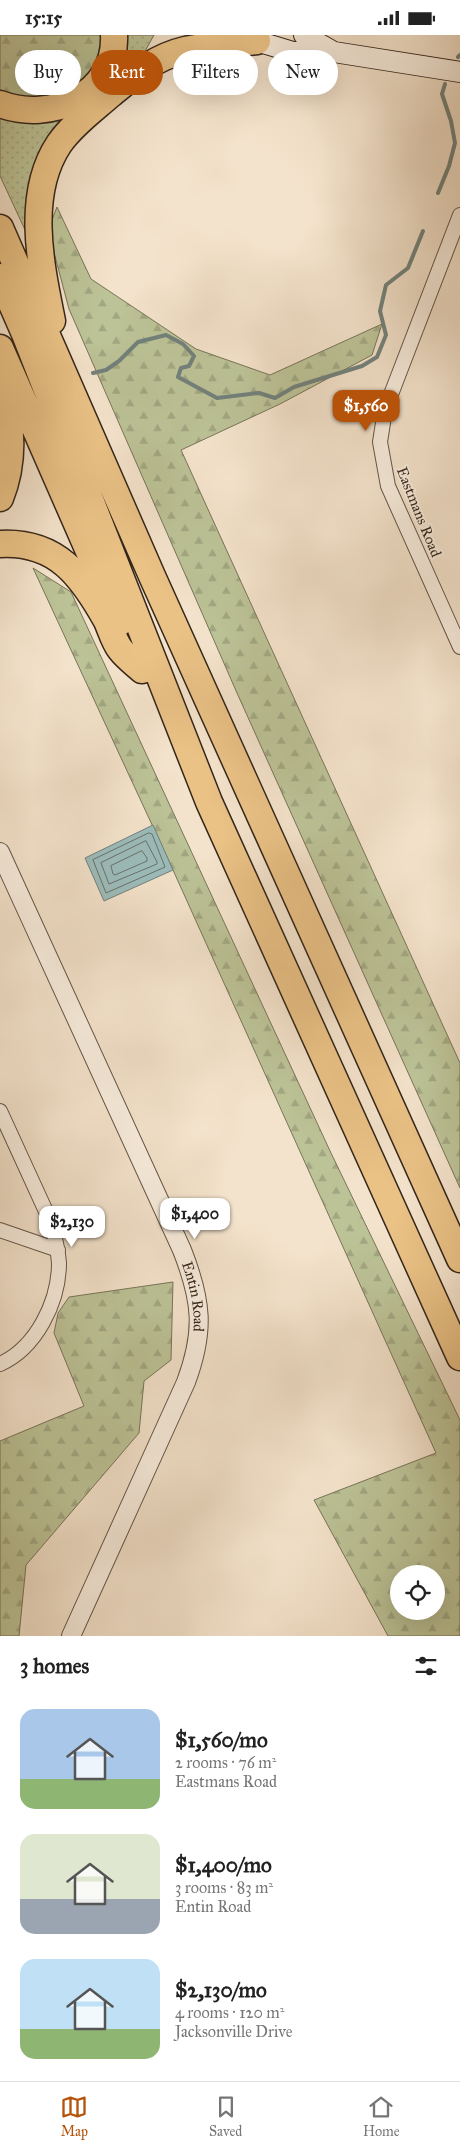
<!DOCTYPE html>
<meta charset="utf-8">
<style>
:root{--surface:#fff;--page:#f6f6f6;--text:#222;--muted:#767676;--line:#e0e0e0;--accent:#b45309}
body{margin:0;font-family:"IM FELL Great Primer",serif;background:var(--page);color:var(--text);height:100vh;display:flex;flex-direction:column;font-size:19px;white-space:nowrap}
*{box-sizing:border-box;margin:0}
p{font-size:16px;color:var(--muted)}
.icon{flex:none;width:28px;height:28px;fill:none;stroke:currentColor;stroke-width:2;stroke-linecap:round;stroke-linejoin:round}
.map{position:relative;height:1601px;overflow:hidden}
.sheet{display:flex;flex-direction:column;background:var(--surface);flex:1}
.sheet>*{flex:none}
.guide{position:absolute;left:15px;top:15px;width:430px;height:45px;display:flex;gap:10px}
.buttons{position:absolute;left:390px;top:1530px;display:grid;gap:10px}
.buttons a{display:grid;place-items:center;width:55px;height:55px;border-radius:50%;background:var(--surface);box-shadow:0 5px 20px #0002;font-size:25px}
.price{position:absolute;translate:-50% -42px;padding:0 11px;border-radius:10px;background:#fff;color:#222;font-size:16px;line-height:32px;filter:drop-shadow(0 1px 2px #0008)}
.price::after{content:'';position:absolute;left:50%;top:30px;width:15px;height:11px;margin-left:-8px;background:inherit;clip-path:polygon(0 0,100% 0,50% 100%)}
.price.on{background:var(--accent);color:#fff}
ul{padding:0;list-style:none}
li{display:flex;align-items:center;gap:15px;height:125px;padding:0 20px}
li span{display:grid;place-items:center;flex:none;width:140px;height:100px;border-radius:15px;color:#555}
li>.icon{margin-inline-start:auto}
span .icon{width:60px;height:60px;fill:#fffc;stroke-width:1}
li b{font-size:21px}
h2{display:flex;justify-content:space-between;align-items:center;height:60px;padding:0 20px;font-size:21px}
.chip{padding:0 18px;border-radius:22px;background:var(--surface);box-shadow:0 5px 20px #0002;font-size:18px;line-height:45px}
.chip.on{background:var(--accent);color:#fff}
.status{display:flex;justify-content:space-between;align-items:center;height:35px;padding:0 25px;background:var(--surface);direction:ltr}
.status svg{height:14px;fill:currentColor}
.dock{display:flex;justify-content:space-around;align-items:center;height:70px;border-top:1px solid var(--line);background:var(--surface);font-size:14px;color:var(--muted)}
.dock a{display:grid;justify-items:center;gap:2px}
.dock .on{color:var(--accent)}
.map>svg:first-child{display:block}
</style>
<div class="status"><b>15:15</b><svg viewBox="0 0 49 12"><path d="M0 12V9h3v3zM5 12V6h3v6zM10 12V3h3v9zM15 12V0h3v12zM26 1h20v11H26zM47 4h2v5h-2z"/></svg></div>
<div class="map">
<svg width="460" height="1601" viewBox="0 0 460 1601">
<defs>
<pattern id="grass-dots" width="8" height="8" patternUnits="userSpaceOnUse" patternTransform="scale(1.25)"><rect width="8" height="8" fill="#bcc397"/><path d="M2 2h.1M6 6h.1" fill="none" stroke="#a2a782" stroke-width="1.8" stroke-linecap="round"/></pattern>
<pattern id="forest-firs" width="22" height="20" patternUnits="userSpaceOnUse" patternTransform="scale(1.25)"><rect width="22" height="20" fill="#bcc397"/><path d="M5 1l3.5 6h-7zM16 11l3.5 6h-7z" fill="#a2a782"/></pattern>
</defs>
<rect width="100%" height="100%" fill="#f4e3cc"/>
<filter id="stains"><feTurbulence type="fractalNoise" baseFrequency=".004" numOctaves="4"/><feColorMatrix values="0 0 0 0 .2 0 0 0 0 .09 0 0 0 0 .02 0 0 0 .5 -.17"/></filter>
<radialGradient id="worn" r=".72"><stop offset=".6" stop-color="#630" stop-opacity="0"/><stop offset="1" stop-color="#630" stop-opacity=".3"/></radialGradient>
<path fill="url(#grass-dots)" stroke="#787459" d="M 118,0 L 154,0 L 144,18 L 66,89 L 26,197 L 0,141 L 0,76 Z"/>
<path fill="url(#forest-firs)" stroke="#787459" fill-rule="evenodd" d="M 0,0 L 102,0 L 102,16 L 90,41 L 54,63 L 0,60 Z
M 57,172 L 91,244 L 196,314 L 270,340 L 382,289 L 372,320 L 280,369 L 181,415 L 460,1028 L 460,1153 L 237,658 L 69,274 L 48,195 Z
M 33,533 L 71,557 L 331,1118 L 460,1385 L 460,1601 L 388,1601 L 314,1465 L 436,1418 L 173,835 ZM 399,1539 L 436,1539 L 436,1576 L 399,1576 Z
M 173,1247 L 171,1325 L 144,1346 L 139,1398 L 26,1530 L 19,1601 L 0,1601 L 0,1406 L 84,1371 L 54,1298 L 58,1278 L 69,1262 Z"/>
<path fill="#9cbdbc" stroke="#72817c" d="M 153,790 L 173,835 L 104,866 L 85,823 Z"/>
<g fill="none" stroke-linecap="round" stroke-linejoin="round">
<path stroke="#68726c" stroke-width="1" d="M 149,798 L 152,799 L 165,832 L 106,858 L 93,825 Z
M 146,806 L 157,827 L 157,829 L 109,849 L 101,828 Z
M 142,816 L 147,823 L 147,826 L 115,840 L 113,839 L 111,831 Z"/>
<path stroke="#72817c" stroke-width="4" d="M 458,22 L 460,20
M 438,158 L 449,131 L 455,108 L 451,86 L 442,59 L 445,49
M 93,338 L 106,335 L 119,326 L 138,307 L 166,300 L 183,309 L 194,321 L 189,331 L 181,333 L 178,342 L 217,363 L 259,358 L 275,363 L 294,352 L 362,331 L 377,322 L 386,300 L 380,276 L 386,250 L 408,233 L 423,196"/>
<defs>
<path id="minor" d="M 460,180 L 385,375 L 380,407 L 388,451 L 460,612
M 0,1076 L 49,1183 C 54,1198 58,1212 59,1228 C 59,1267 36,1313 0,1329
M 0,1195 L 58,1215"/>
<g id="tertiary">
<path id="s1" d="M 0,817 L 182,1215 C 202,1266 205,1296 186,1347 L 71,1601"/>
</g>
<path id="secondary" d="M 304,0 L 332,16
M 243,2 L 293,17 L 334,17 L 460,37"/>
<path id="motorway" d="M 0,69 C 50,88 117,60 114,0
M 0,193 L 152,541 L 460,1224
M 0,242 L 25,299 L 209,767 L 460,1322
M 52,286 C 41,231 25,160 59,109 C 72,90 94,74 111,59 C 134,40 155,22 185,15 C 208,10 233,9 257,6
M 0,313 L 120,587
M 0,347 C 12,385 15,426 0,463
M 0,509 C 57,506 82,541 107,586 C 111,595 114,606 120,614 C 126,622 134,628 142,635"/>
</defs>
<use href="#minor" stroke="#645547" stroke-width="16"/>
<use href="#tertiary" stroke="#645547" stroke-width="20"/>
<use href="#secondary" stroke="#34261b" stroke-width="22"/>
<use href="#motorway" stroke="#34261b" stroke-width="29"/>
<use href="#minor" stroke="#f8edde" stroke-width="14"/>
<use href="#tertiary" stroke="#f8edde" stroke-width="18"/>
<use href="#secondary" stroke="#f8edde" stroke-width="20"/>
<use href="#motorway" stroke="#eac286" stroke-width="26"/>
</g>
<g text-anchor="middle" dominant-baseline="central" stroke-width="4" stroke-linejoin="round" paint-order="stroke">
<g font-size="15" fill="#34261b" stroke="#f8edde">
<text transform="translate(419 477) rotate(68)">Eastmans Road</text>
<text stroke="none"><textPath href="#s1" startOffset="486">Entin Road</textPath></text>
</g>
</g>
<rect width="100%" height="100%" filter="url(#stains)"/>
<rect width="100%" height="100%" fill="url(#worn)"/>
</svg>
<div class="buttons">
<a><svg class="icon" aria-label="locate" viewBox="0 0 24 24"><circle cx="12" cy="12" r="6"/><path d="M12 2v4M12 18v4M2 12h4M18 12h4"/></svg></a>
</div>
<b class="price on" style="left:366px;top:397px">$1,560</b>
<b class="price" style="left:195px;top:1205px">$1,400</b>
<b class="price" style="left:72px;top:1213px">$2,130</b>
<div class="guide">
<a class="chip">Buy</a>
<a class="chip on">Rent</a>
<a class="chip">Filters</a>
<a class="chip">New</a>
</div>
</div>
<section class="sheet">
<h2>3 homes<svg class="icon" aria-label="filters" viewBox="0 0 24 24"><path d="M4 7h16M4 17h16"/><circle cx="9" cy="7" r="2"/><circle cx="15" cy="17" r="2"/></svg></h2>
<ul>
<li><span style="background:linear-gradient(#a9c7e8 70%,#8fb573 0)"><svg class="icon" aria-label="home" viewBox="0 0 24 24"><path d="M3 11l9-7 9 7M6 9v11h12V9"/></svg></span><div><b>$1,560/mo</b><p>2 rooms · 76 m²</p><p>Eastmans Road</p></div></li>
<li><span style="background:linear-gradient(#dfe7d0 65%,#9aa5b1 0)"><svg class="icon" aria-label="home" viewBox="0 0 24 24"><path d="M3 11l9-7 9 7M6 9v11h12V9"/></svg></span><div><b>$1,400/mo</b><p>3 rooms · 83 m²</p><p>Entin Road</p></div></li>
<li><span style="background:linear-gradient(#bfe0f5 70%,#8fb573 0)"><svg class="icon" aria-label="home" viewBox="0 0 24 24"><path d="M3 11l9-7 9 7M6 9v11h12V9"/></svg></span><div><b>$2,130/mo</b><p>4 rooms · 120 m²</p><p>Jacksonville Drive</p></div></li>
</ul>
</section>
<nav class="dock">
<a class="on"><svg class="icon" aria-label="map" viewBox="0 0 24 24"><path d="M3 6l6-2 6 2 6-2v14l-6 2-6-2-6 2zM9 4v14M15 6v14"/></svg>Map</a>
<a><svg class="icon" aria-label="saved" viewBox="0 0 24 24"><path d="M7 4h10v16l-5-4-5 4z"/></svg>Saved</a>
<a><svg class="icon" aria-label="home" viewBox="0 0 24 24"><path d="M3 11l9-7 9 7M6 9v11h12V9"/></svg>Home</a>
</nav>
